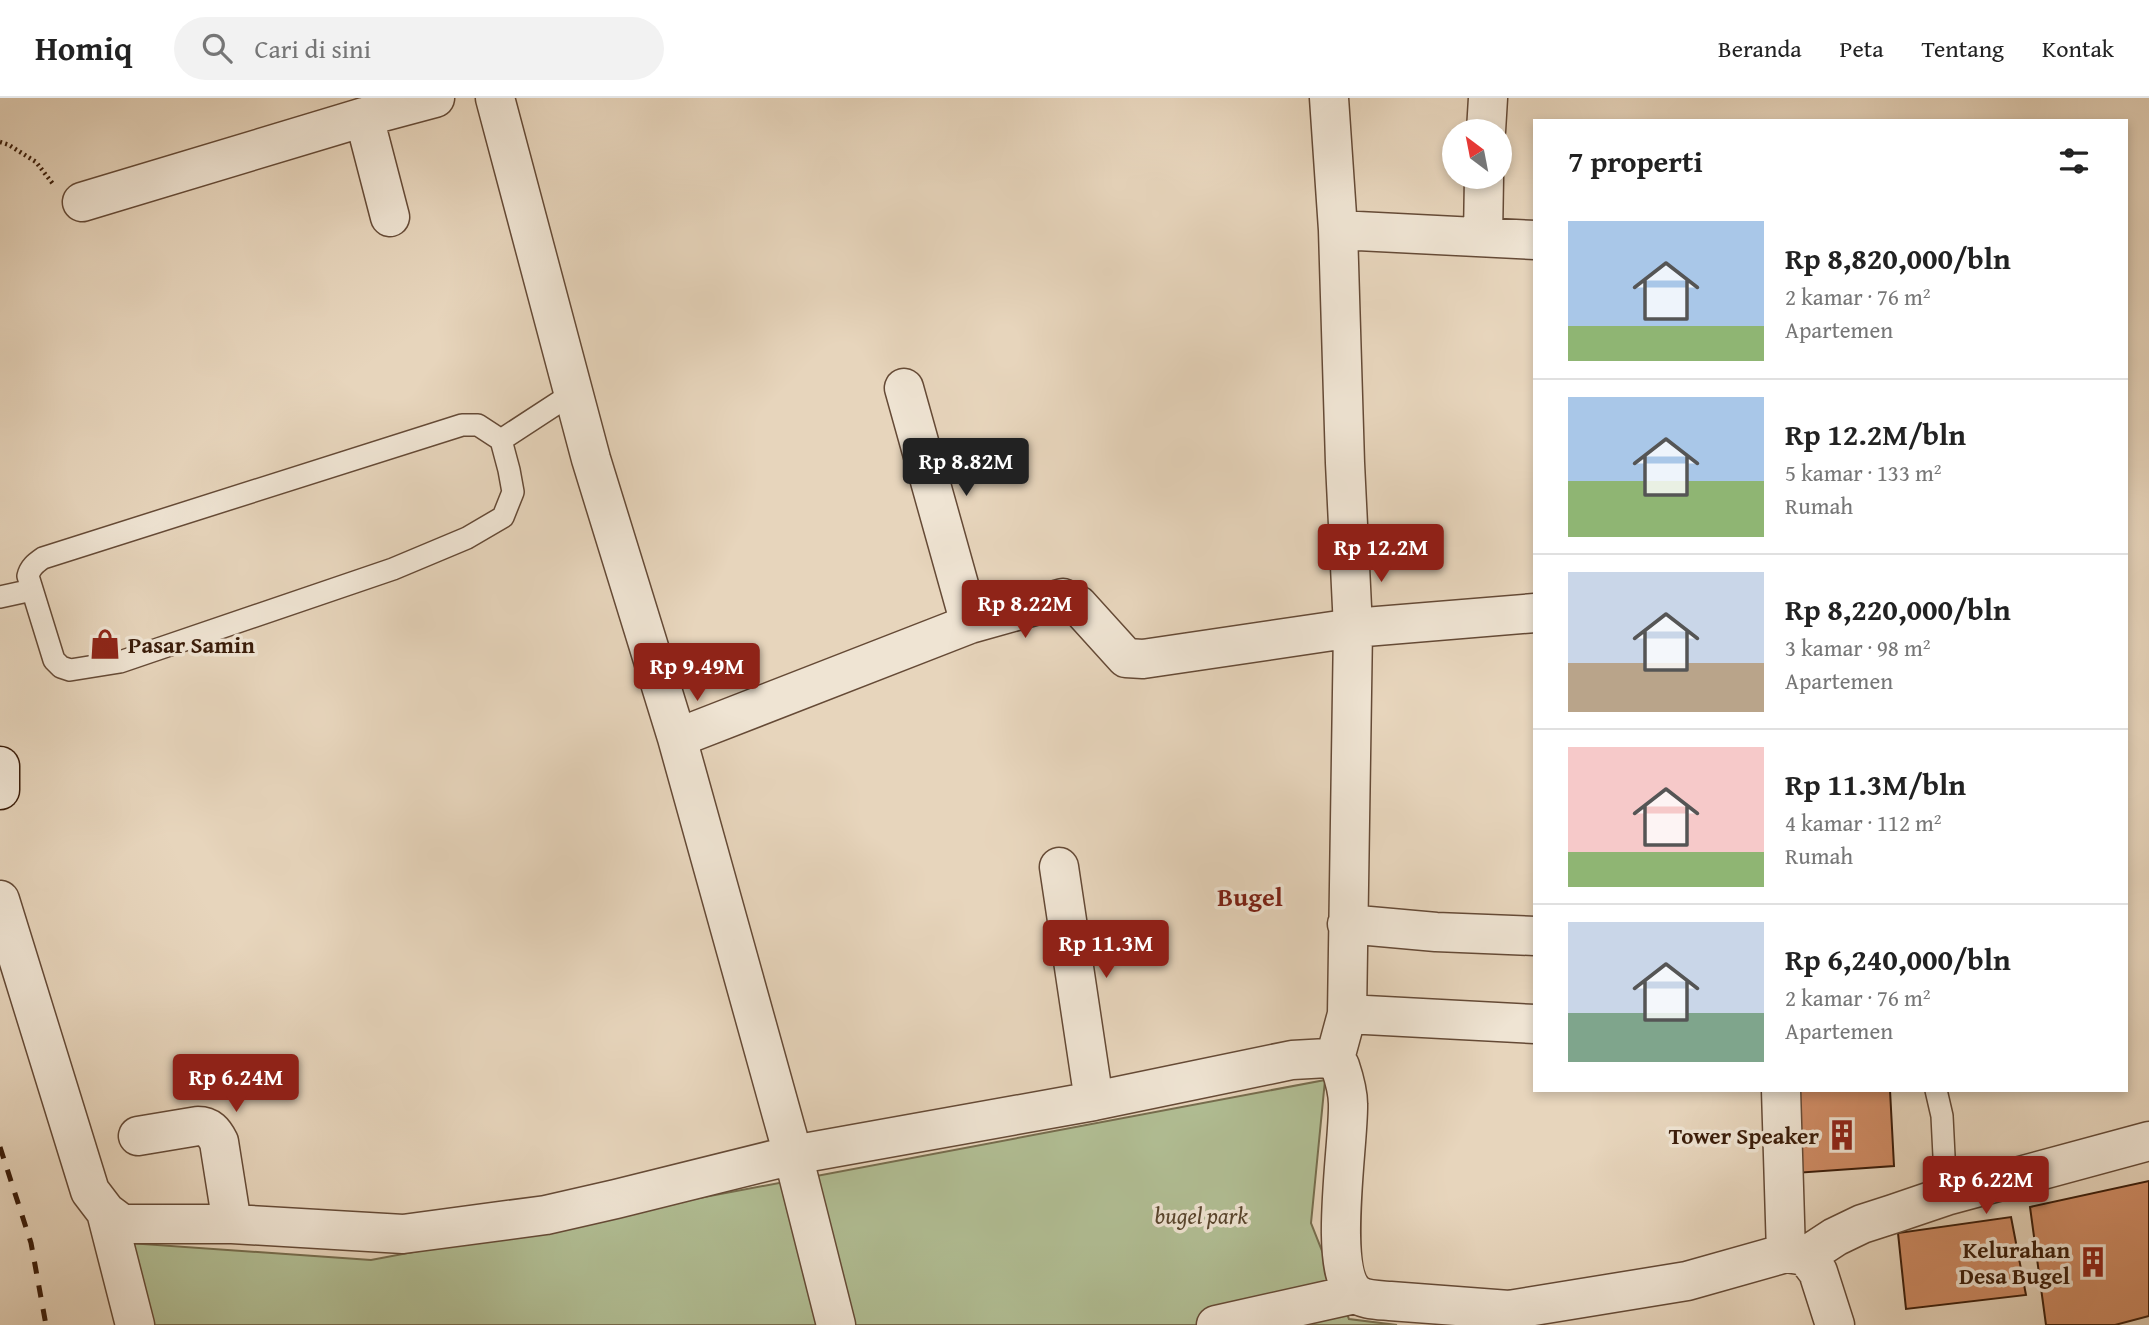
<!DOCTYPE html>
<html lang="id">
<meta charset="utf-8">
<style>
:root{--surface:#fff;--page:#f2f2f2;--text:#222;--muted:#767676;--line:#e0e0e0;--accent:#8f2418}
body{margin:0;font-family:"Gentium Book Plus",serif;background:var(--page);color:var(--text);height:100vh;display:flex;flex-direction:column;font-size:26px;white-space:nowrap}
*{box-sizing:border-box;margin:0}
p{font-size:23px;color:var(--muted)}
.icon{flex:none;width:38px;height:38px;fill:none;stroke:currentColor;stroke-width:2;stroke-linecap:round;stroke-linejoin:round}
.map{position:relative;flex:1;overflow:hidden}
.drawer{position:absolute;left:1533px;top:21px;width:595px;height:973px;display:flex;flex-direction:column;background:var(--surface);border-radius:0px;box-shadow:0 4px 10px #0003}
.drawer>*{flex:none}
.needle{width:46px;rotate:328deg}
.tools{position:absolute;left:1442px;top:21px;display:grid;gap:14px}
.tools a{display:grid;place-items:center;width:70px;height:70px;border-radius:50%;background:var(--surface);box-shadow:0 4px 10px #0003;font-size:35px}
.price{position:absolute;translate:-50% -60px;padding:0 16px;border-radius:7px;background:var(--accent);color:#fff;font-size:23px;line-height:46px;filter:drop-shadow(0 2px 4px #0008)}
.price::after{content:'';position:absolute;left:50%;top:42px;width:21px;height:16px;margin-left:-10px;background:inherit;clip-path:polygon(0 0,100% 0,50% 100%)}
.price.on{background:#222;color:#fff}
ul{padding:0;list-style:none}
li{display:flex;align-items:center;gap:21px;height:175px;padding:0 35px}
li+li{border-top:2px solid var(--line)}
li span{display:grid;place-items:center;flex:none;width:196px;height:140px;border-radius:0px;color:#555}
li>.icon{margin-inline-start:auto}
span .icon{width:84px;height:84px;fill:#fffc;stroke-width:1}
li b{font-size:30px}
h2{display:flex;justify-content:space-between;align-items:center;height:84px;padding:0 35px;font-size:30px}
header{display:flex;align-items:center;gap:42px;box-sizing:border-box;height:98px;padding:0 35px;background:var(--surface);border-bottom:2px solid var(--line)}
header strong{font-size:33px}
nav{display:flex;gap:38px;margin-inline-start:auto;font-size:24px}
.search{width:490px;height:63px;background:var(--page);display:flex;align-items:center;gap:18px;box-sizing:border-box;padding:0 24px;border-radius:38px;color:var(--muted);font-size:26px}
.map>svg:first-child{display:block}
</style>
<header>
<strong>Homiq</strong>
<div class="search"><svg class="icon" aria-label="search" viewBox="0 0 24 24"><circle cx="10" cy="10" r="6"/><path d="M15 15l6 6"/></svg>Cari di sini</div>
<nav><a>Beranda</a><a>Peta</a><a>Tentang</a><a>Kontak</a></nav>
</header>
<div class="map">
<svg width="2149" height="1227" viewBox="0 0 2149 1227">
<rect width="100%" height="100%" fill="#e7d5bc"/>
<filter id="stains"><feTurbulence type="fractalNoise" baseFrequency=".00286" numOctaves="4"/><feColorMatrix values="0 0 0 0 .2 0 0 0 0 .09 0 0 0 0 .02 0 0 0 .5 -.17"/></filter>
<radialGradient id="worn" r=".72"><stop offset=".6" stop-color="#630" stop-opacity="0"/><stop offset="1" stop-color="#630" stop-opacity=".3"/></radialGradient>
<path fill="#b1be94" stroke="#766d4e" stroke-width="2" d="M 1325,982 L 1311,1125 L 1349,1221 L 1397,1227 L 151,1227 L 129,1145 L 371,1162 Z"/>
<path fill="#cf8b64" stroke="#3a1c09" stroke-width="2" d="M 1790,992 L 1890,992 L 1894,1068 L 1795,1075 Z
M 2149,1083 L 2149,1218 L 2115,1227 L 2046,1227 L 2030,1109 Z
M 2011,1119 L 2026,1197 L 1906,1211 L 1898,1135 Z"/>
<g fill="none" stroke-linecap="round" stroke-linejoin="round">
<defs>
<path id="lane" d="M 501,342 L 478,327 L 462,327 L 43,460 C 36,465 30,469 28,478 L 54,562 L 61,569 L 70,572 L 120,564 L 393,471 L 467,440 L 503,419 L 513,394 L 509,372 L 501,342 L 573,295
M 0,499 L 32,492
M 1936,992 L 1942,1018 L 1946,1098"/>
<path id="street" d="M 495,0 L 591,361 L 677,640 L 793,1057 L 836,1227
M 1329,0 L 1338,132 L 1345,365 L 1353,530 L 1347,916 L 1334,964
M 364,19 L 390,119
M 1486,33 L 1488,0
M 82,104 L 364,19 L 435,0
M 1338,132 L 1535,142
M 1483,139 L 1484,79
M 904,290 L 970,526
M 677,640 L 970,526 L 1063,500 L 1078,507 L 1126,560 L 1143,561 L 1353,530 L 1535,515
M 1059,769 L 1094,1003
M 0,802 L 90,1093 L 106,1114 L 122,1126 L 232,1126 L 403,1136 L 546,1117 L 616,1101 L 793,1057 L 1094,1003 L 1292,962 L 1328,960 L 1340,968 C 1344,980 1348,993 1348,1006 C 1349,1045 1328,1168 1354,1194 C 1362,1202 1379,1202 1390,1203 L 1509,1212 L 1687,1183 L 1786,1155 L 1806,1158 L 1818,1174 L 1835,1227
M 1347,826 L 1436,834 L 1535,838
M 1347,916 L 1535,926
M 1781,992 L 1786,1155
M 138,1038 L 198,1028 C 209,1028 214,1034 219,1044 L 232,1126
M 106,1114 L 135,1227
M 1806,1158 L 1835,1139 L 1862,1126 L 1893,1116 L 1946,1098 L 2149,1043
M 1216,1227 L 1355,1196"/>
<path id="secondary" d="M 0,668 L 0,692"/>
</defs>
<use href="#lane" stroke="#654a36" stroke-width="24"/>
<use href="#street" stroke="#654a36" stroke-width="41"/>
<use href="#secondary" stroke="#3a1c09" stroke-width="41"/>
<path stroke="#3a1c09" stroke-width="4.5" stroke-dasharray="2 3.5" stroke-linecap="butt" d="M 0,44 L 9,47 L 36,64 L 53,86"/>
<use href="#lane" stroke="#efe4d3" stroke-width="21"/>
<use href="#street" stroke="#efe4d3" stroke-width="38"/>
<use href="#secondary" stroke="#efe4d3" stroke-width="38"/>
<path stroke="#3a1c09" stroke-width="5" stroke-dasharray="12 12" stroke-linecap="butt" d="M 0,1049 L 31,1145 L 46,1227"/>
</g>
<defs>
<symbol id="shop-bare" viewBox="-9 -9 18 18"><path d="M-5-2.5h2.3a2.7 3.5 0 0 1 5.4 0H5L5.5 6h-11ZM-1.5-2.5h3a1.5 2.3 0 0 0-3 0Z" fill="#8f2418" stroke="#efe4d3" stroke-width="2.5" paint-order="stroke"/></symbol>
<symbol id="building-bare" viewBox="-9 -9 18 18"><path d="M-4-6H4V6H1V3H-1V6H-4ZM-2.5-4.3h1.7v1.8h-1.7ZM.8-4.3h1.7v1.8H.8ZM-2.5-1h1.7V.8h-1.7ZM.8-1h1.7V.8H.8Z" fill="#8f2418" stroke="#efe4d3" stroke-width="2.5" paint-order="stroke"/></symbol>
</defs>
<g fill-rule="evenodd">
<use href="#shop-bare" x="83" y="524" width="44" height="44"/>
<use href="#building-bare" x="1820" y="1015" width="44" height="44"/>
<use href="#building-bare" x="2071" y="1142" width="44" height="44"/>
</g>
<g text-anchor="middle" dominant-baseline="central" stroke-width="7" stroke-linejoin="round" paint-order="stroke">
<g font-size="23" font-weight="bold" fill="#3a1c09" stroke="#efe4d3" text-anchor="end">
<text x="128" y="546" text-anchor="start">Pasar Samin</text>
<text x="1819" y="1037">Tower Speaker</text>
<text x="2070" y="1151">Kelurahan<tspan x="2070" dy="26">Desa Bugel</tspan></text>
</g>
<g font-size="23" font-style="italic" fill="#58442c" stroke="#efe4d3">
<text x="1201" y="1117">bugel park</text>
</g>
<g font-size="26" font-weight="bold" fill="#7a1f14" stroke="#efe4d3">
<text x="1250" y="798">Bugel</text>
</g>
</g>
<rect width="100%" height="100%" filter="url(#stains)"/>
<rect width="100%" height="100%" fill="url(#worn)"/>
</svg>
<div class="tools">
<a><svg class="needle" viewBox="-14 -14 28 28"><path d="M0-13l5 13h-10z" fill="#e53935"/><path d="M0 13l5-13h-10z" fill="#767676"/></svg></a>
</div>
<b class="price on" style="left:966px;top:400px">Rp 8.82M</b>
<b class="price" style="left:1381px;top:486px">Rp 12.2M</b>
<b class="price" style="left:1025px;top:542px">Rp 8.22M</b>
<b class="price" style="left:697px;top:605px">Rp 9.49M</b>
<b class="price" style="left:1106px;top:882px">Rp 11.3M</b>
<b class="price" style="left:236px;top:1016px">Rp 6.24M</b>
<b class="price" style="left:1986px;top:1118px">Rp 6.22M</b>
<section class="drawer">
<h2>7 properti<svg class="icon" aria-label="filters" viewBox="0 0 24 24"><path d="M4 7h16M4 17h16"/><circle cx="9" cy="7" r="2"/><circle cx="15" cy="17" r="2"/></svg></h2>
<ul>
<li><span style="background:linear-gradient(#a9c7e8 75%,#8fb573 0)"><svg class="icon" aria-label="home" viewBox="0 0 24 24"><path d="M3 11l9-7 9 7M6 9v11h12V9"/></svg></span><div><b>Rp 8,820,000/bln</b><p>2 kamar · 76 m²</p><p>Apartemen</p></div></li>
<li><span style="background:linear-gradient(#a9c7e8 60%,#8fb573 0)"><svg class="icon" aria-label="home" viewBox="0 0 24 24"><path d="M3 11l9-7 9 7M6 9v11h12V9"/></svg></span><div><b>Rp 12.2M/bln</b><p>5 kamar · 133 m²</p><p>Rumah</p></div></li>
<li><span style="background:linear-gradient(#c9d6e8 65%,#b9a48a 0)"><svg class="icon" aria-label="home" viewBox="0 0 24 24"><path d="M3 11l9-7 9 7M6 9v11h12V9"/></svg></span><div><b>Rp 8,220,000/bln</b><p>3 kamar · 98 m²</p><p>Apartemen</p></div></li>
<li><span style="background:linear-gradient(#f6c9c9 75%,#8fb573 0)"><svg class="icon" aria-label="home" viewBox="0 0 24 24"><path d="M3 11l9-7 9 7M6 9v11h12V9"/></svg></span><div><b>Rp 11.3M/bln</b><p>4 kamar · 112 m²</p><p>Rumah</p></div></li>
<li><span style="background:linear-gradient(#c9d6e8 65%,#7fa58c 0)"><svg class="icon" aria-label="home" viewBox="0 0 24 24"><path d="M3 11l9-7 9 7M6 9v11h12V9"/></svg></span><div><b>Rp 6,240,000/bln</b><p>2 kamar · 76 m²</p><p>Apartemen</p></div></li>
</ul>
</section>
</div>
